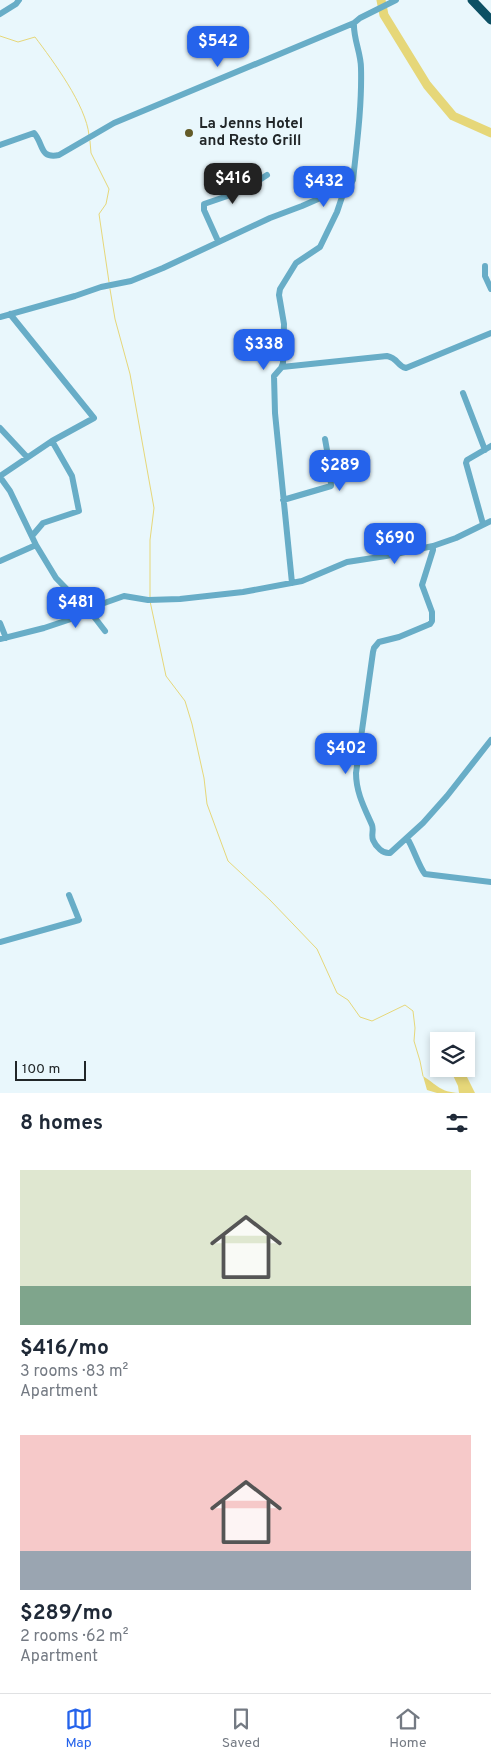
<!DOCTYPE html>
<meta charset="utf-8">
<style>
:root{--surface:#fff;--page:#f2f2f3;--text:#1f2937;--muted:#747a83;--line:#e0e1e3;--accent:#2563eb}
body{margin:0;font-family:Overpass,sans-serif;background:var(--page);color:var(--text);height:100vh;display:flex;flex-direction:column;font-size:19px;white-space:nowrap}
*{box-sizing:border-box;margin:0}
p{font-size:16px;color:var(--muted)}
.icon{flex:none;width:28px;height:28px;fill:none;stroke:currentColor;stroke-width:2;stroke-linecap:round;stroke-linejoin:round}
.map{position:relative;height:1093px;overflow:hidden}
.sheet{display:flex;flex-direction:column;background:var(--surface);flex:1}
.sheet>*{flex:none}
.tools{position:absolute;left:430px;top:1032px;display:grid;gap:10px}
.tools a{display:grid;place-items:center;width:45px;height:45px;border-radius:0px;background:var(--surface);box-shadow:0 2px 8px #0003;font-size:25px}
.scale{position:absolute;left:15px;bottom:12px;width:71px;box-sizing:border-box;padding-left:5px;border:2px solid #212628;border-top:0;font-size:14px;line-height:18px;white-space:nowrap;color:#212628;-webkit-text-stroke:4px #e9f7fc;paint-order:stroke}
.price{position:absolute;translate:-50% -42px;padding:0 11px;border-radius:10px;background:var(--accent);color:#fff;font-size:16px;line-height:32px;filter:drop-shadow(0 1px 2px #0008)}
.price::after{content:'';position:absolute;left:50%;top:30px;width:15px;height:11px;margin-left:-8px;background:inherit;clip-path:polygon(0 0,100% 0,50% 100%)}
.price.current{background:#222;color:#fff}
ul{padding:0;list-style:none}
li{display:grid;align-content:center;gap:10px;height:265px;padding:0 20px}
li span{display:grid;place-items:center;height:155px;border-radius:0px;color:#555}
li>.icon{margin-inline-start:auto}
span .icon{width:90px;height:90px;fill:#fffc;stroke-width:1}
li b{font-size:21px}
h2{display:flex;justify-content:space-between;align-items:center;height:60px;padding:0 20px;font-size:21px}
.dock{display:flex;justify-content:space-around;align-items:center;height:70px;border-top:1px solid var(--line);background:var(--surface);font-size:14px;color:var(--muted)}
.dock a{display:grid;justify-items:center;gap:2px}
.dock .current{color:var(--accent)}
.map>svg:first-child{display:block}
</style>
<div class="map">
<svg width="491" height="1093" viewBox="0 0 491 1093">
<rect width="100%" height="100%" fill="#e9f7fc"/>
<path fill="#e6d779" d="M 450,1069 L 463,1069 L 475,1093 L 437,1093 L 427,1090 L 423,1076 C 437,1085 440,1092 459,1093 L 458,1086 Z"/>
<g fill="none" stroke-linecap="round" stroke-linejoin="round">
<path stroke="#e6d779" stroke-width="1" d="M 0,36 L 18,42 L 35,37 C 53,61 86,105 89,135
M 90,141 L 91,153 L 109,189 L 106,204 L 99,214 L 109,282
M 110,289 L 115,319 L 130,374 L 154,508 L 150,540 L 150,597
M 150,601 L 166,676 L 185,701 L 192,724 L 204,778 L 207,804 L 228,861 L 270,900 L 317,949 L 337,993 L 348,1000 L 360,1017 L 372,1021 L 405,1005 L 413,1011 L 415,1028 L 414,1041 L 420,1061 L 423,1076"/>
<path stroke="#e6d779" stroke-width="9" d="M 381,0 L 384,15 L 427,85 L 453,116 L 491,133"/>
<path stroke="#68adc7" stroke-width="6" d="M 0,14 L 16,4 L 19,0
M 0,145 L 34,133 C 44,144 39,159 59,155 L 114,123 L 354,23
M 218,241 L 204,210 L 204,204 L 242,191 L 267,175
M 485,266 L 485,276 L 491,289
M 0,317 L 75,296 L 101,287 L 131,281 L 163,268 L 270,218 L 302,206 L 350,185 L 353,180 C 357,143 362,105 361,68 C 361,53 353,38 354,23 L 360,18 L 396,0
M 282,367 L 387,356 C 398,358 397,366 406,368 L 491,333
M 463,393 L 485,450
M 0,428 L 27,457
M 0,476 L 52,441 L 94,418 L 10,314
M 0,477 L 10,491 L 36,545
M 283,500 L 331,486 L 330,467 L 325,439
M 483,524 L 466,463 L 467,460 L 491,446
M 32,536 L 43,523 L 79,511 L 72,476 L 52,441
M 433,546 L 433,550 L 422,585 L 432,612 L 432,621 L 430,624 L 399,637 L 379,642 L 374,648 L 373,652 L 356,773 C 356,792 364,807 372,825 C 374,830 371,835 373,840 C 376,847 383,854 390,853 L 423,823 L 447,796 L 491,740
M 0,561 L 36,545 L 56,578 L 95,618 L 105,631
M 292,583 L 275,413 L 274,376 L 281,368 L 283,363 L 284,324 L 279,295 L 280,289 L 296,263 L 320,247 L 337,212 L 345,188
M 0,623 L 6,638
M 0,639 L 44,628 L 71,619 L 93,607 L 124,596 L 148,600 L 180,599 L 243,592 L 302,581 L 347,562 L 386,556 L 433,546 L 456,538 L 491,521
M 407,838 C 413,847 419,867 425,874 L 491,882
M 0,942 L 79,920 L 69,895"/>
<path stroke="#0c5064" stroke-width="9" d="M 472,0 L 491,20"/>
</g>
<circle fill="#635b28" stroke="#e9f7fc" stroke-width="2" cx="189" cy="133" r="5"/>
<g text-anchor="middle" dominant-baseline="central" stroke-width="4" stroke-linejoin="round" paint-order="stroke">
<g font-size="15" font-weight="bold" fill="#212628" stroke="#e9f7fc" text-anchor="start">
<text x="199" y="124">La Jenns Hotel<tspan x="199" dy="17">and Resto Grill</tspan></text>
</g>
</g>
</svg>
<div class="tools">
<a><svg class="icon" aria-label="layers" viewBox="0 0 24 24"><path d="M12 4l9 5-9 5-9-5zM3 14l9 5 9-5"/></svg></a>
</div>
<div class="scale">100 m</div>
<b class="price" style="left:218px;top:68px">$542</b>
<b class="price current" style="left:233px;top:205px">$416</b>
<b class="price" style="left:324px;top:208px">$432</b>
<b class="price" style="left:264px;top:371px">$338</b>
<b class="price" style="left:340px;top:492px">$289</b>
<b class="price" style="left:395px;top:565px">$690</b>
<b class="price" style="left:76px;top:629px">$481</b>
<b class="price" style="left:346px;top:775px">$402</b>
</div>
<section class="sheet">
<h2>8 homes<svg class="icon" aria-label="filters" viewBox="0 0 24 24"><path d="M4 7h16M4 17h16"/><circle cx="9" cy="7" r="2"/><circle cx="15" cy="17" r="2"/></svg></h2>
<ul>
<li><span style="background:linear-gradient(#dfe7d0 75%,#7fa58c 0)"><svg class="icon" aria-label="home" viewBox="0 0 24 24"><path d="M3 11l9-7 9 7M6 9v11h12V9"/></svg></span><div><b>$416/mo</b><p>3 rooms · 83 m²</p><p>Apartment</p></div></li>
<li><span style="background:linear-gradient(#f6c9c9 75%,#9aa5b1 0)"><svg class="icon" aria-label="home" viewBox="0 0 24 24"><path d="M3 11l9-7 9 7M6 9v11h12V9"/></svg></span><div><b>$289/mo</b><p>2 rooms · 62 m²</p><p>Apartment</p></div></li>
</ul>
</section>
<nav class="dock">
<a class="current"><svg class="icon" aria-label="map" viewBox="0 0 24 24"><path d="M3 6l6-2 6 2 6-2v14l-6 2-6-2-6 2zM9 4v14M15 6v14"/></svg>Map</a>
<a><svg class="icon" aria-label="saved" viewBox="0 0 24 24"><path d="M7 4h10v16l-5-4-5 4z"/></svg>Saved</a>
<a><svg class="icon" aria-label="home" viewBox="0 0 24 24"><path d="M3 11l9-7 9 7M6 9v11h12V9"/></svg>Home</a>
</nav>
